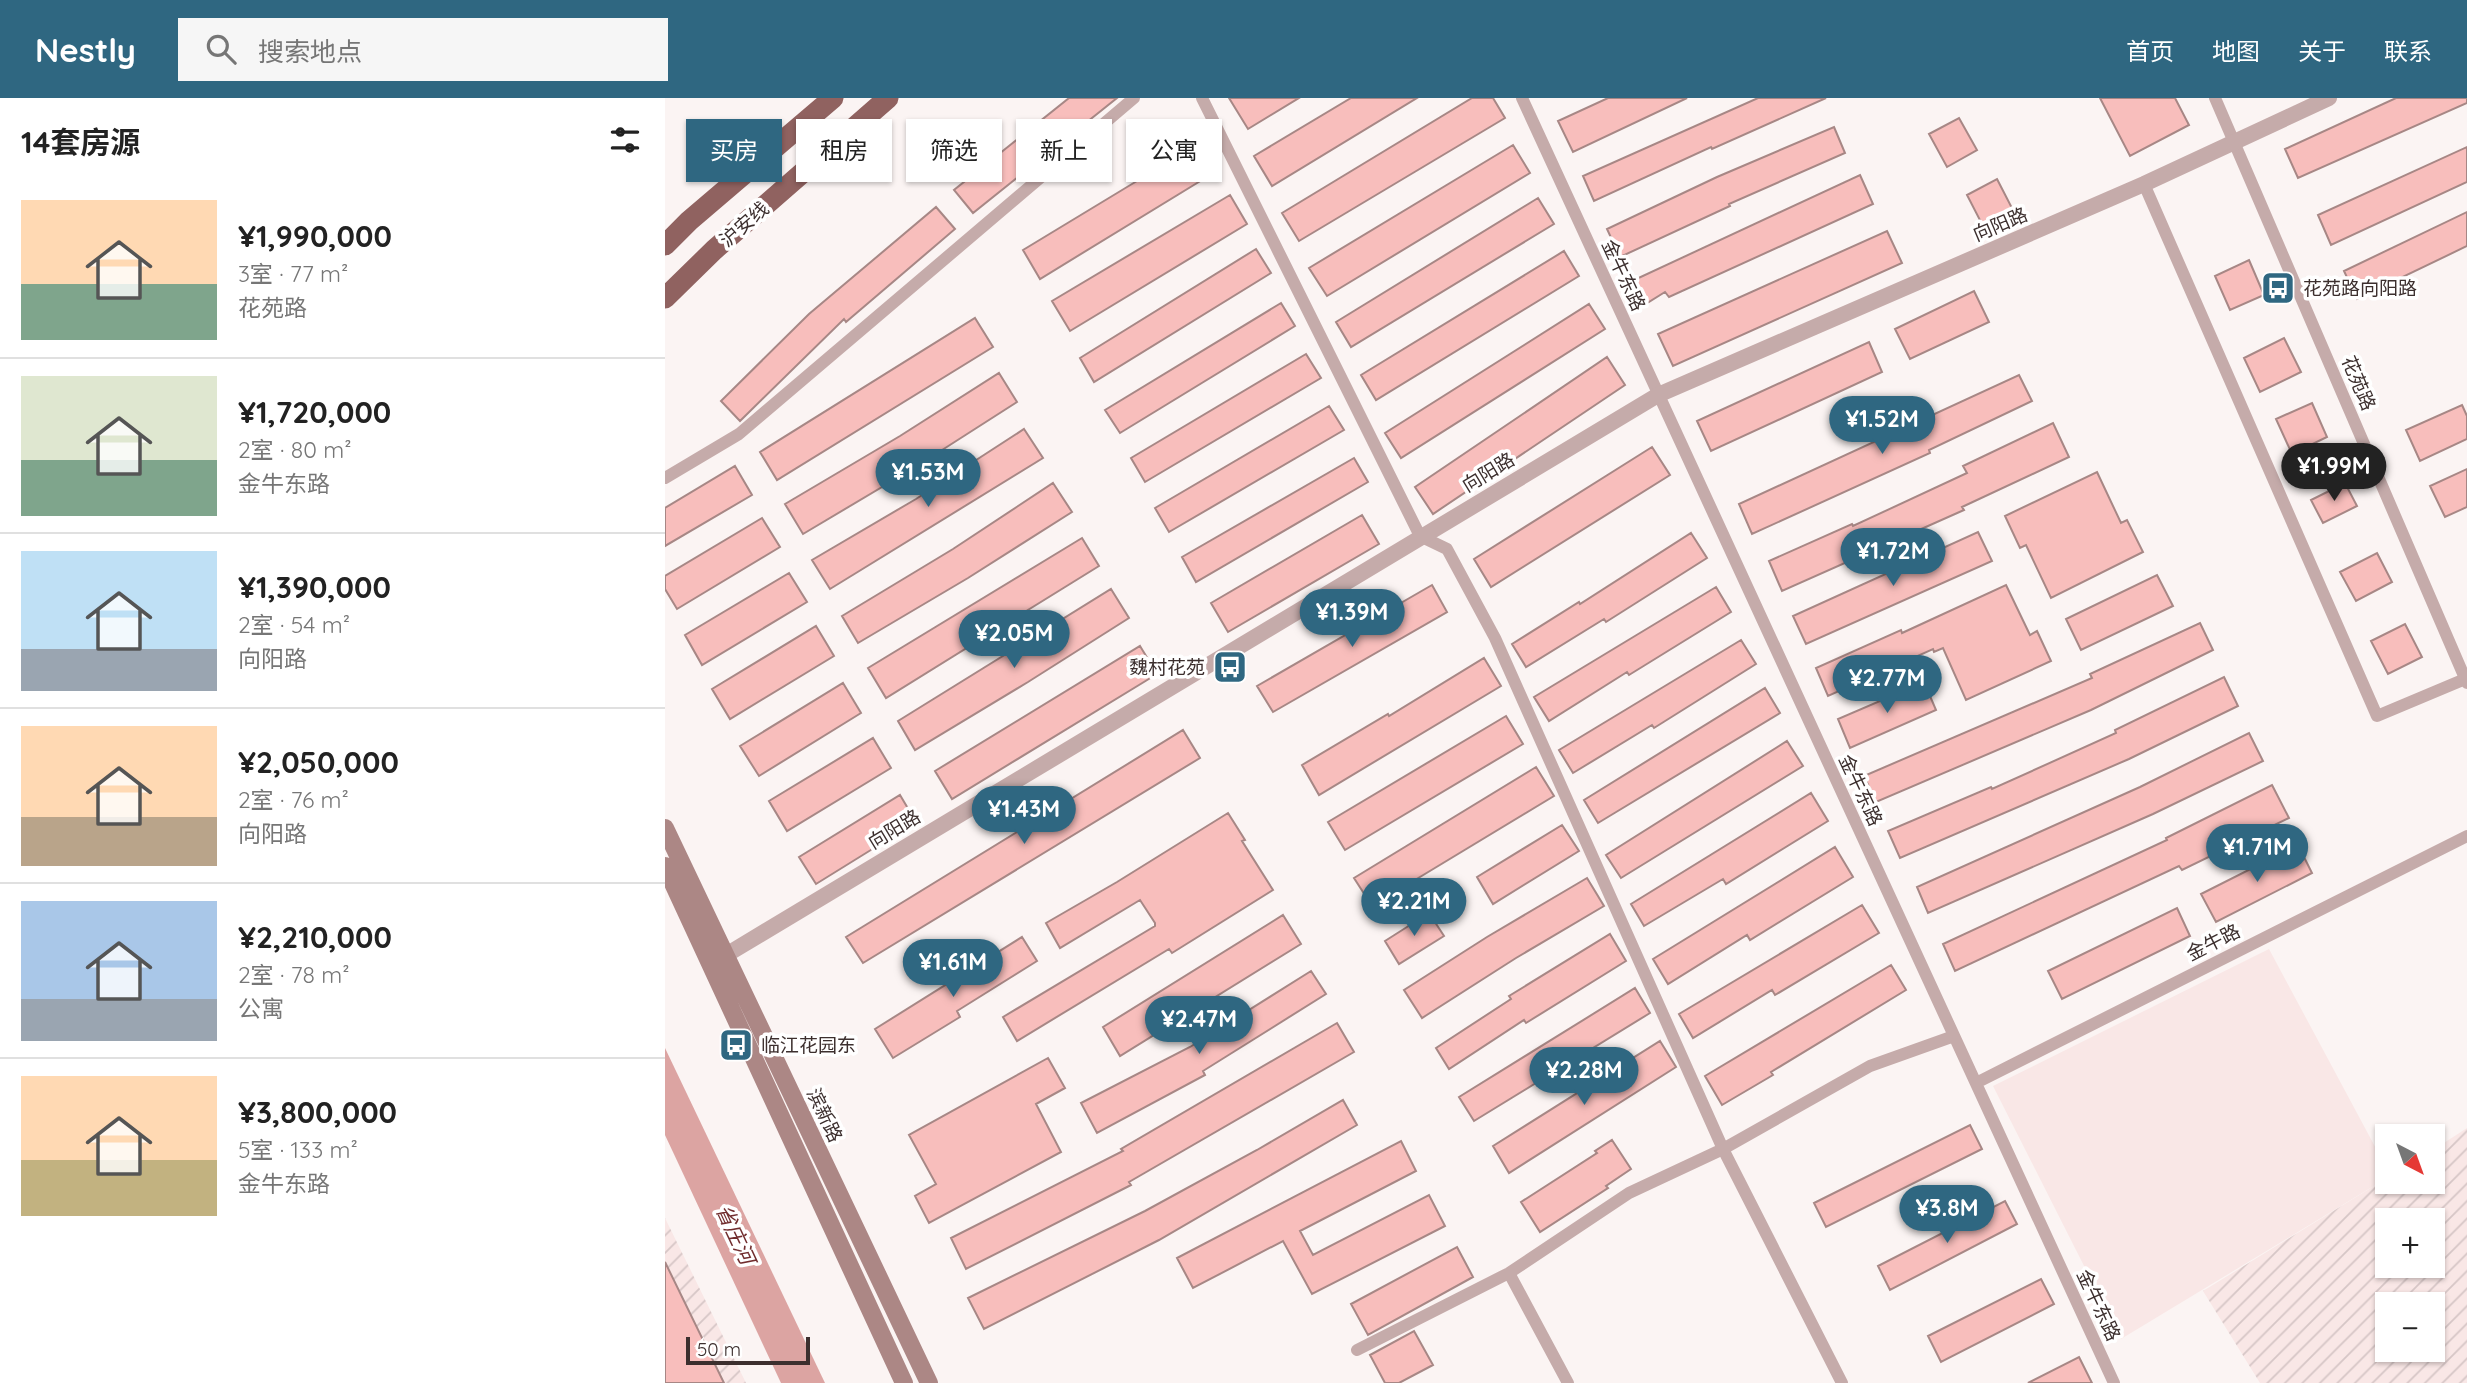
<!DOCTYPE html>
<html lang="zh">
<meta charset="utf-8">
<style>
:root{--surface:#fff;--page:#f6f6f6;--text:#222;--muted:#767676;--line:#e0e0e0;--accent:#2f6781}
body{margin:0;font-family:Quicksand,"Noto Sans SC",sans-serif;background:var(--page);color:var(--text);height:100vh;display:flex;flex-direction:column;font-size:26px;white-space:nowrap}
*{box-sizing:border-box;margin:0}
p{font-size:23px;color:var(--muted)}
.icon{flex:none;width:38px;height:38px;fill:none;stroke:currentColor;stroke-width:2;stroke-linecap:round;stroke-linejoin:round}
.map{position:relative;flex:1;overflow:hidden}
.sheet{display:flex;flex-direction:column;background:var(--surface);width:665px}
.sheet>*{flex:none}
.banner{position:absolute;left:21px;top:21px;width:665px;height:63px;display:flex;gap:14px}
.needle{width:46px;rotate:139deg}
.controls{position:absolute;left:1710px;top:1026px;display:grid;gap:14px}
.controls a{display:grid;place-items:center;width:70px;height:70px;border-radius:0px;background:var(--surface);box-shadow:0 2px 5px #0004;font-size:35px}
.scale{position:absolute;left:21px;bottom:18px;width:124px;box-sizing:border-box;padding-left:7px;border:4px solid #3c2f2e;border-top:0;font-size:19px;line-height:24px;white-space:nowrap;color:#3c2f2e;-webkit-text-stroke:5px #fff;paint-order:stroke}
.price{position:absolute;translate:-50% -60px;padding:0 16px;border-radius:24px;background:var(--accent);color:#fff;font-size:23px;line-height:46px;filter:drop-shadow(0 2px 4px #0008)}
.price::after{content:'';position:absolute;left:50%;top:42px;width:21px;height:16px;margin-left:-10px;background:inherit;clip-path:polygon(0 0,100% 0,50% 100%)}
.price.current{background:#222;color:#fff}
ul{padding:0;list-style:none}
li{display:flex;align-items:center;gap:21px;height:175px;padding:0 21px}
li+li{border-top:2px solid var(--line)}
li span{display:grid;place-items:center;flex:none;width:196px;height:140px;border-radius:0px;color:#555}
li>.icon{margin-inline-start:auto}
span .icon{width:84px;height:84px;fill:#fffc;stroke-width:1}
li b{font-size:30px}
h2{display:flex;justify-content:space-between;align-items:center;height:84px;padding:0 21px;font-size:30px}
.pill{padding:0 24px;border-radius:0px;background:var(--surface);box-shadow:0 2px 5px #0004;font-size:24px;line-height:63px}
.pill.current{background:var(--accent);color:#fff}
header{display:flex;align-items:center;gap:42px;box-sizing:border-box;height:98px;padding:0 35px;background:var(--accent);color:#fff}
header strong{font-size:33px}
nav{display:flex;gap:38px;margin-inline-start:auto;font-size:24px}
.search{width:490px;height:63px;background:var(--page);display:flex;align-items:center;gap:18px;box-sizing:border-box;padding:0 24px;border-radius:0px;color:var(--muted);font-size:26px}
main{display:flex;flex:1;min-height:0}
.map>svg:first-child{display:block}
</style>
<header>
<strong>Nestly</strong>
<div class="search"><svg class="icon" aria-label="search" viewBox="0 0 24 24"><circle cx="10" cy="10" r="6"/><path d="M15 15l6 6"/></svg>搜索地点</div>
<nav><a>首页</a><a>地图</a><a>关于</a><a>联系</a></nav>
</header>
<main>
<section class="sheet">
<h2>14套房源<svg class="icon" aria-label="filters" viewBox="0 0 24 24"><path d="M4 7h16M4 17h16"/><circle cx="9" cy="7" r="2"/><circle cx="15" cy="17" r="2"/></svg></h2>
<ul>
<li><span style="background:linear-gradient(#ffd9b3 60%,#7fa58c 0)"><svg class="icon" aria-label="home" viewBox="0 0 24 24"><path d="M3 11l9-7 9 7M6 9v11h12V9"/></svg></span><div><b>¥1,990,000</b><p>3室 · 77 m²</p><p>花苑路</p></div></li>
<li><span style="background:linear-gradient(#dfe7d0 60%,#7fa58c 0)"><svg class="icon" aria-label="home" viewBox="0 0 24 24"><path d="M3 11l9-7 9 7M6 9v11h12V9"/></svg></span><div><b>¥1,720,000</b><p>2室 · 80 m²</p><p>金牛东路</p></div></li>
<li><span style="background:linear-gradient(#bfe0f5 70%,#9aa5b1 0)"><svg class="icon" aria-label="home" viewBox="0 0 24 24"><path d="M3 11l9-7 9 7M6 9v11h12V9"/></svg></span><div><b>¥1,390,000</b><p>2室 · 54 m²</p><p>向阳路</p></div></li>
<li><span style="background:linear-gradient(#ffd9b3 65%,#b9a48a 0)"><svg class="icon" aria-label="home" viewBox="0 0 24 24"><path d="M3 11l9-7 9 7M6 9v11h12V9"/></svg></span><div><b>¥2,050,000</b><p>2室 · 76 m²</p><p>向阳路</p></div></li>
<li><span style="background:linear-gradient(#a9c7e8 70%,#9aa5b1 0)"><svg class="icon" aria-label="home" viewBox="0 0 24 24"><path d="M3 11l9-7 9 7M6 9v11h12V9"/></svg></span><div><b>¥2,210,000</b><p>2室 · 78 m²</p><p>公寓</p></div></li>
<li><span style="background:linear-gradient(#ffd9b3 60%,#c2b280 0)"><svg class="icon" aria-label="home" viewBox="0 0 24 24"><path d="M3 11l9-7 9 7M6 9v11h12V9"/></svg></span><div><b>¥3,800,000</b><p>5室 · 133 m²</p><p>金牛东路</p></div></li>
</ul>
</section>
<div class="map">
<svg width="1802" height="1285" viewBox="0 0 1802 1285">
<defs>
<pattern id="industrial-furrows" width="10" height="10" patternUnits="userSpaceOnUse" patternTransform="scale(1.75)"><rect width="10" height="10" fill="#f9e7e6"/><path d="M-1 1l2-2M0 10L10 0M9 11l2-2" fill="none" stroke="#d6c6c6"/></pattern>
</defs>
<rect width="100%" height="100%" fill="#fbf4f3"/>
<path fill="#f9e7e6" d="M 1604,851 L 1722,1071 L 1722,1080 L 1456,1241 L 1328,988 Z"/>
<path fill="url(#industrial-furrows)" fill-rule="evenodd" d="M 1802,1030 L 1802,1285 L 1595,1285 L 1538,1193 L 1722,1080 L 1722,1083 L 1768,1083 L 1768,1052 ZM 1722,1122 L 1768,1122 L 1768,1167 L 1722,1167 ZM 1722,1206 L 1768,1206 L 1768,1251 L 1722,1251 Z
M 0,1120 L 81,1285 L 0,1285 Z"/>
<path fill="#dca4a2" d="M 0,950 L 160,1285 L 116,1285 L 0,1037 Z"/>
<path fill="#f8bebc" stroke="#a78785" stroke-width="2" d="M 404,0 L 452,0 L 308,115 L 289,92 Z
M 564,0 L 634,0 L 583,31 Z
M 686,0 L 752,0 L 607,88 L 589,58 Z
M 807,0 L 828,0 L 840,20 L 634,143 L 617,115 Z
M 943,0 L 1022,0 L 908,54 L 893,23 Z
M 1093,0 L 1161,0 L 1047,51 L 1046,49 L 929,103 L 918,78 Z
M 1435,0 L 1510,0 L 1524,27 L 1465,58 Z
M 1731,0 L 1802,0 L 1802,5 L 1633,80 L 1620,51 Z
M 1294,20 L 1312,52 L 1282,69 L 1264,36 Z
M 1169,29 L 1180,55 L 1064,106 L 1065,108 L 955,159 L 942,131 L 1052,79 Z
M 538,43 L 555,71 L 375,181 L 358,152 Z
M 848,47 L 865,75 L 662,198 L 644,170 Z
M 1802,49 L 1802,84 L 1666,147 L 1653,117 Z
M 1195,77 L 1208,106 L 1004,199 L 1000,194 L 979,207 L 967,183 Z
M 1332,81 L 1349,114 L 1319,130 L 1302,97 Z
M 565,97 L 582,126 L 405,233 L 387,203 Z
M 873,100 L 889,126 L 686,249 L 671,224 Z
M 271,109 L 290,131 L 181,224 L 179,221 L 75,323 L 56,303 L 144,216 Z
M 1802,114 L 1802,148 L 1692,201 L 1679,173 Z
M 1222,133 L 1237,165 L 1008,268 L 993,236 Z
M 591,151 L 606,175 L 429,284 L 415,260 Z
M 899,153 L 914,178 L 711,302 L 696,277 Z
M 1584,162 L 1599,197 L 1565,212 L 1550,178 Z
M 1309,193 L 1324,224 L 1245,261 L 1230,231 Z
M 616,205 L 630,228 L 455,335 L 440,312 Z
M 924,206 L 940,231 L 736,360 L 720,335 Z
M 310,220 L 328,249 L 112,382 L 95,354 Z
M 1619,240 L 1636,274 L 1595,294 L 1579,260 Z
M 1204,244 L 1217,274 L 1046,353 L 1032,323 Z
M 641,256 L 656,280 L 480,384 L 466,360 Z
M 942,259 L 960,287 L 768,416 L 750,389 Z
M 334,275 L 352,304 L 249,370 L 138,436 L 120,406 L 235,338 Z
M 1354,277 L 1367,303 L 1264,352 L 1265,355 L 1087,436 L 1074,406 Z
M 1647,305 L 1662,339 L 1627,356 L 1611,321 Z
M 1797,307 L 1802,318 L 1802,341 L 1755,363 L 1741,332 Z
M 664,308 L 679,332 L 504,434 L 490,410 Z
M 1388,325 L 1404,359 L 1297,409 L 1299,412 L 1117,493 L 1104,463 L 1187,426 L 1188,428 L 1302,375 L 1298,368 Z
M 359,331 L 378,360 L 165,491 L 147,462 L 251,401 Z
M 987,349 L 1005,377 L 826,489 L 809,461 Z
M 689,360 L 703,384 L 531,484 L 517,459 Z
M 70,368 L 87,397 L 0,448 L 0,410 Z
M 1802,371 L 1802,409 L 1780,419 L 1765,388 Z
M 1432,374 L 1456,425 L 1462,422 L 1478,454 L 1386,500 L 1361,447 L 1355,450 L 1340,418 Z
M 388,385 L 407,414 L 303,480 L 193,545 L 177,518 L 288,451 Z
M 1680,385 L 1692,408 L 1658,425 L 1646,402 Z
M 697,417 L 714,446 L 563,534 L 546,505 Z
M 97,420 L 115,449 L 12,511 L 0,491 L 0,478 Z
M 1313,434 L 1327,463 L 1141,546 L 1128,518 Z
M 1026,435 L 1042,460 L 941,524 L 939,521 L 861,569 L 847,546 L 914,504 L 915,506 Z
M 417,440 L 434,468 L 221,600 L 203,570 Z
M 1712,455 L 1727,484 L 1691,503 L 1675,474 Z
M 124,475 L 142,504 L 37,567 L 20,537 Z
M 1492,477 L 1508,508 L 1416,552 L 1401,521 Z
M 767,487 L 782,514 L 608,614 L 592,588 Z
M 1341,487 L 1365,537 L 1372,533 L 1386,563 L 1301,602 L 1278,550 L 1269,554 L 1268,551 L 1163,598 L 1151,570 L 1236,532 L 1237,535 Z
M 1051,489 L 1066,514 L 964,577 L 962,574 L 884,623 L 869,599 Z
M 446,491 L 464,520 L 363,584 L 250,652 L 233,623 Z
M 1535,525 L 1548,552 L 1426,612 L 1211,704 L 1199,678 L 1427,580 L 1425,576 Z
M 1740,526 L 1757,559 L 1723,576 L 1706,543 Z
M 151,528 L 169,558 L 65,621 L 47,591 Z
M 1076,542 L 1091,566 L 989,630 L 987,627 L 908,675 L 894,652 Z
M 475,548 L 492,576 L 287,701 L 270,673 Z
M 819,560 L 836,588 L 654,697 L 637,667 L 723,616 L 724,618 Z
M 1559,579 L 1573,608 L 1464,661 L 1235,760 L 1223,733 L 1326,689 L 1327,691 L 1451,635 L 1450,632 Z
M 1259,584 L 1271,612 L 1185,650 L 1173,621 Z
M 178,585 L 196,615 L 94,678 L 75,648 Z
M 1100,590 L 1115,615 L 933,725 L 919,702 Z
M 841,618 L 858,646 L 680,752 L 663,724 Z
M 518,632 L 535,660 L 198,865 L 181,839 Z
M 1584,635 L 1598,663 L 1488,716 L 1263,815 L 1252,789 L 1475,689 Z
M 208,640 L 226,670 L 122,733 L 104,703 Z
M 1122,643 L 1138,668 L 956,780 L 941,757 Z
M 871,669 L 889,698 L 707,808 L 689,780 Z
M 1607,687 L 1624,720 L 1517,772 L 1514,768 L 1290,873 L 1278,846 L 1502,742 L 1501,740 Z
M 1146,695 L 1163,723 L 1061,786 L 1058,781 L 979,828 L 966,806 Z
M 235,697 L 251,724 L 151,786 L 134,759 Z
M 563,715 L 580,742 L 577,743 L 608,792 L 507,855 L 504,851 L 352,943 L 338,919 L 490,828 L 490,825 L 475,802 L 395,850 L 381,825 L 452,784 Z
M 897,727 L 914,753 L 828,806 L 812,779 Z
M 1633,747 L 1647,775 L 1551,824 L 1536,796 Z
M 1170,749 L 1188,779 L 1085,842 L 1082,837 L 1003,886 L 988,861 Z
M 922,780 L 939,808 L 851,860 L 757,920 L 739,892 L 822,839 Z
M 1197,807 L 1214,835 L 1110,897 L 1107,892 L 1028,940 L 1014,916 Z
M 1512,810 L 1525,838 L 1397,901 L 1383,873 Z
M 764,815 L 779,838 L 734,866 L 720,843 Z
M 618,817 L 636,846 L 455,958 L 438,929 Z
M 945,836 L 961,863 L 861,925 L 859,922 L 784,971 L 771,950 L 846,901 L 844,898 Z
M 357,839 L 372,863 L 292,913 L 295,919 L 228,960 L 210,931 Z
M 1226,867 L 1241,892 L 1106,974 L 1108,977 L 1057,1007 L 1040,978 Z
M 646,873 L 661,896 L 538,973 L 540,977 L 432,1035 L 416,1005 L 525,949 Z
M 970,890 L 985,915 L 809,1023 L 794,999 Z
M 672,925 L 689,954 L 464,1084 L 466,1087 L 301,1171 L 286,1140 L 458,1053 L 456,1051 Z
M 995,943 L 1011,969 L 844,1075 L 828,1048 Z
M 383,960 L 400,990 L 371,1006 L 396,1054 L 264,1125 L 250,1098 L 271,1086 L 244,1037 Z
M 678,1002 L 692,1027 L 494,1142 L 319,1231 L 303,1200 L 480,1113 L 592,1052 Z
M 1305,1027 L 1317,1051 L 1161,1129 L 1149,1105 Z
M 947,1042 L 966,1071 L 941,1088 L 943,1090 L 875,1134 L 856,1104 L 932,1055 L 930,1053 Z
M 736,1043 L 751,1073 L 635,1133 L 648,1157 L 764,1097 L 780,1128 L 647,1196 L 618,1143 L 528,1190 L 512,1160 Z
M 1340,1103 L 1352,1126 L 1225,1192 L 1213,1168 Z
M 792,1149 L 808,1179 L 703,1237 L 686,1206 Z
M 0,1164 L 59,1285 L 0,1285 Z
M 1376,1181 L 1389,1206 L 1276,1264 L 1263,1238 Z
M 749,1233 L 768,1267 L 734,1285 L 720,1285 L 705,1257 Z
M 1414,1259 L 1427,1285 L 1363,1285 Z"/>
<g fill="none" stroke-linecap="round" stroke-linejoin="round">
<path stroke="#c5abaa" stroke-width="12" d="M 537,0 L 755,438 L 782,451 L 830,540 L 1058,1051 L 1177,1285
M 857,0 L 1449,1285
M 1550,0 L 1802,585
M 1479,86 L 1712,618 L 1800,581
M 0,380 L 74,336 L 469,0
M 1311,985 L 1802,738
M 844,1175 L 903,1285
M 692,1252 L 844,1175 L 964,1095 L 1058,1051 L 1205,968 L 1289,938"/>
<path stroke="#c5abaa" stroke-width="16" d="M 51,860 L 61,857 L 993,297 L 1479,86 L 1664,0"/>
<path stroke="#ac8785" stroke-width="18" d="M 0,730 L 264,1285
M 0,768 L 239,1285"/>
<path stroke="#906260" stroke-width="21" d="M 0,147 L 24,123 L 168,0
M 0,200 L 49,152 L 223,0"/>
</g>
<defs>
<symbol id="bus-square" viewBox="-11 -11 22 22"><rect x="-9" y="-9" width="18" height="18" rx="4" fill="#2f6781" stroke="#fff"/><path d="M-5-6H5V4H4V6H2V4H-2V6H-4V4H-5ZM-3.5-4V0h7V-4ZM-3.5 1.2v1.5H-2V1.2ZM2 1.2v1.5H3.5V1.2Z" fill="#fff"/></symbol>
</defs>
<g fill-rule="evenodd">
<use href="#bus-square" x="1594" y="171" width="38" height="38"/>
<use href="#bus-square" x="546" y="550" width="38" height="38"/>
<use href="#bus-square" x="52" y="928" width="38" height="38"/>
</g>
<g text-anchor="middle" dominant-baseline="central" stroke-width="7" stroke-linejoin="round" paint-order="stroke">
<g font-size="19" fill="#3c2f2e" stroke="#fff">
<text transform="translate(79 126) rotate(-41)">沪安线</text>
<text transform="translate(1335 126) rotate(-23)">向阳路</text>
<text transform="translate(959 177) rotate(65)">金牛东路</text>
<text transform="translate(1694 285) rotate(67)">花苑路</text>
<text transform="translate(823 374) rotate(-31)">向阳路</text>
<text transform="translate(1196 692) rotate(65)">金牛东路</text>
<text transform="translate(229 731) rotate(-31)">向阳路</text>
<text transform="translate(1548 844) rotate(-27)">金牛路</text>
<text transform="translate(160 1017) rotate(65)">滨新路</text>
<text transform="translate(1434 1207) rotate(65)">金牛东路</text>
</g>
<g font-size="19" fill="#3c2f2e" stroke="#fff" text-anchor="start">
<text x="1638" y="190">花苑路向阳路</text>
<text x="540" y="569" text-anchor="end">魏村花苑</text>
<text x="96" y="947">临江花园东</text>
</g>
<g font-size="21" font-style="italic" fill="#712d2e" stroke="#fff">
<text transform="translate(71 1136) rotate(65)">省庄河</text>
</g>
</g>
</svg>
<div class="controls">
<a><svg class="needle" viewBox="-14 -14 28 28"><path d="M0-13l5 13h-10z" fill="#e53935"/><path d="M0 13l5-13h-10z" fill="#767676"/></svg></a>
<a>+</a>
<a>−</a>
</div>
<div class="scale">50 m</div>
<b class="price" style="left:1217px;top:358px">¥1.52M</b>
<b class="price current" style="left:1669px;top:405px">¥1.99M</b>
<b class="price" style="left:263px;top:411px">¥1.53M</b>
<b class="price" style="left:1228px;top:490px">¥1.72M</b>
<b class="price" style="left:687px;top:551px">¥1.39M</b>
<b class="price" style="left:349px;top:572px">¥2.05M</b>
<b class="price" style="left:1222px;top:617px">¥2.77M</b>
<b class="price" style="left:359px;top:748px">¥1.43M</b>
<b class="price" style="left:1592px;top:786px">¥1.71M</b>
<b class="price" style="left:749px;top:840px">¥2.21M</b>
<b class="price" style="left:288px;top:901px">¥1.61M</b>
<b class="price" style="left:534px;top:958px">¥2.47M</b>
<b class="price" style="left:919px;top:1009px">¥2.28M</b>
<b class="price" style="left:1282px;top:1147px">¥3.8M</b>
<div class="banner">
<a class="pill current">买房</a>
<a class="pill">租房</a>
<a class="pill">筛选</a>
<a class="pill">新上</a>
<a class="pill">公寓</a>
</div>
</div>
</main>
